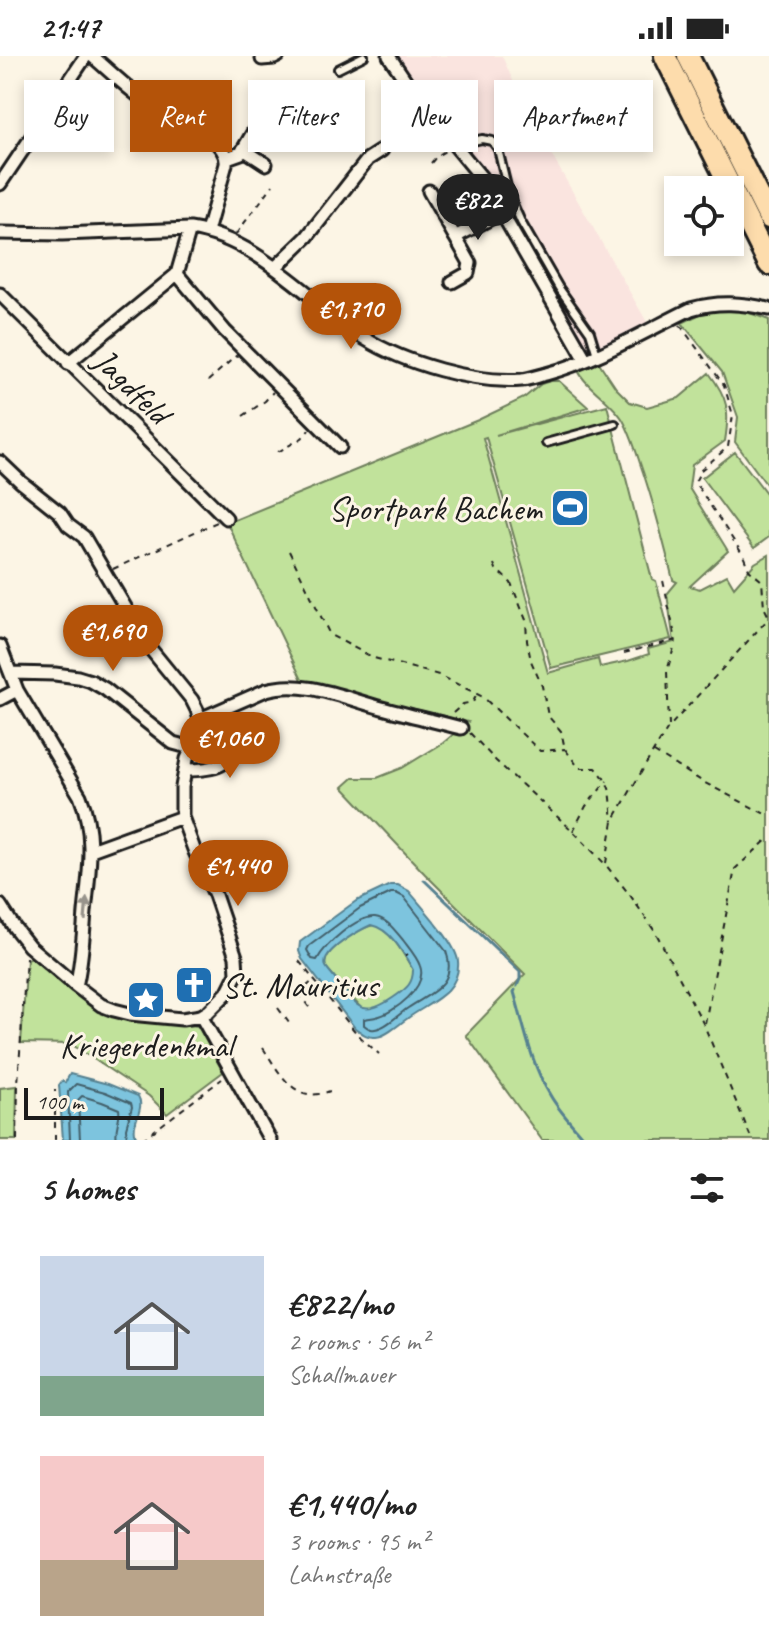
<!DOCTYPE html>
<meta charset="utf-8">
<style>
:root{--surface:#fff;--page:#f2f2f2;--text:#222;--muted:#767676;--accent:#b45309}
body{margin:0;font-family:Caveat,sans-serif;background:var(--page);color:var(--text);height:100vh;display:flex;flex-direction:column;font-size:30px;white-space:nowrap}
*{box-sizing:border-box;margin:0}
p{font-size:26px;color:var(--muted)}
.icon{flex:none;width:44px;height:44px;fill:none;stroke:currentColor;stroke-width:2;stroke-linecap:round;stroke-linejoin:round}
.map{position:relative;height:1084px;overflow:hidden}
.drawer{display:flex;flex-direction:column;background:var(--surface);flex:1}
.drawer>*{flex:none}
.banner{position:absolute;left:24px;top:24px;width:722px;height:72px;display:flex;gap:16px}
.tools{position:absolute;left:664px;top:120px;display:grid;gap:16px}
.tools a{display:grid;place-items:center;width:80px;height:80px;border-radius:0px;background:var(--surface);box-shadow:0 4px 12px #0003;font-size:40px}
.scale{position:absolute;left:24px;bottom:20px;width:140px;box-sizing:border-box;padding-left:8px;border:4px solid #1c1c1c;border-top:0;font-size:22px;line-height:28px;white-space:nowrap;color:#1c1c1c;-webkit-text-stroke:6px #fcf5e5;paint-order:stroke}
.price{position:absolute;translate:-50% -68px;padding:0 18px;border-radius:28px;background:var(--accent);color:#fff;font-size:26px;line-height:52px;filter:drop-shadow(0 2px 4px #0008)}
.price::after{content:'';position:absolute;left:50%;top:48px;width:24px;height:18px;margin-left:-12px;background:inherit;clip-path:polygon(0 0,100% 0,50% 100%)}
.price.selected{background:#222;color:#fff}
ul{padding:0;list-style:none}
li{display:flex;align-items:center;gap:24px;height:200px;padding:0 40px}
li span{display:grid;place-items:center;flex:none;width:224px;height:160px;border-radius:0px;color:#555}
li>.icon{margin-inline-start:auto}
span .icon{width:96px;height:96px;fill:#fffc;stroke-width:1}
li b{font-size:34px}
h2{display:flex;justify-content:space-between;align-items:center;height:96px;padding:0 40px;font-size:34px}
.pill{padding:0 28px;border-radius:0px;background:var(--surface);box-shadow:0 4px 12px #0003;font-size:28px;line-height:72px}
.pill.selected{background:var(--accent);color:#fff}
.status{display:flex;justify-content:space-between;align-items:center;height:56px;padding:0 40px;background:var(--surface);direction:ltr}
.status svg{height:22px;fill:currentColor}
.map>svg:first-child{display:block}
</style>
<div class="status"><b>21:47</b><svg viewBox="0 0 49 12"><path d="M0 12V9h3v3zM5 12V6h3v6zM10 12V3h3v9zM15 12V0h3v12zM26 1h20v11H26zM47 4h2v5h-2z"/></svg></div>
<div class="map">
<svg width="769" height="1084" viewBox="0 0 769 1084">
<rect width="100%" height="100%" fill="#fcf5e5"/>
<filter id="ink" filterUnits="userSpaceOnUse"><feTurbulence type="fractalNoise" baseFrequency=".0125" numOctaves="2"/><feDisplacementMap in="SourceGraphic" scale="16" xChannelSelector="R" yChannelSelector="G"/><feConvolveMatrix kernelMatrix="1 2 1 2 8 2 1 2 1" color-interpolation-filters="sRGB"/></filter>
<g filter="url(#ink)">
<path fill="#fae4df" d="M 394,0 L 502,0 L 526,54 L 648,268 L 587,295 L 476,106 L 460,85 L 427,49 Z"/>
<path fill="#c1e29b" stroke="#6e7f5c" stroke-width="2" d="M 736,252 L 769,264 L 769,432 L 735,386 L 738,361 L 722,316 L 682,267 L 708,254 Z
M 598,305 L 616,332 L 630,346 L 647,351 L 679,342 L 709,317 C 728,342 730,355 725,385 L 692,409 L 689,432 L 728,495 L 690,530 L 700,533 L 727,519 L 734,531 L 755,507 L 769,499 L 769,1084 L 542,1084 L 466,979 L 525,918 L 425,818 L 343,731 L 353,722 L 377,722 L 402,712 L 443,687 L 468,666 L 303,626 L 227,467 L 478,364 L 524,342 L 541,328 L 550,325 L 559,325 L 588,351 L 496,379 L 607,349 L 652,523 L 656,525 L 671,583 L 551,612 L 486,381 L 483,382 L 548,617 L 598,603 L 600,611 L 628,605 L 649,598 L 648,593 L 674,586 L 667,538 L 677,526 L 673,524 C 664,487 655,452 643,416 C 637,399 632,380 623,364 C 613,346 585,331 578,314 L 587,309 Z
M 735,396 L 769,441 L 769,481 L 754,492 L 702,422 Z
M 374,869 C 392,875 404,899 413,914 C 413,920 414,922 411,927 C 406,935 382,952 373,954 C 367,955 365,953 360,951 L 330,916 C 326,911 324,910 326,904 C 329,891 362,871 374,869 Z
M 32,900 C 55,922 91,956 123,963 C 146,967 173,967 198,970 L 223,1016 L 167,1058 L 149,1040 L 71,988 L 21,987 L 27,903 Z
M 17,1030 L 16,1084 L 0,1084 L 0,1032 Z"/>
<path fill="#7dc4de" stroke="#568190" stroke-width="2" fill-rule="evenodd" d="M 390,829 L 398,829 L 409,835 C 421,850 456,887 458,905 C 461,937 428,947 408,962 C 399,968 387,980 376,981 C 367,982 362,977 355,972 L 302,903 L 299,895 L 300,886 L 356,845 ZM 371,869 C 391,873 404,898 413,914 C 413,927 407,932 397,939 C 357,968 356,946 330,916 C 326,911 324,910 326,903 C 330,891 360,874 371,869 Z
M 70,1018 L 108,1028 L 138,1040 C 146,1053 130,1067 136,1080 L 130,1081 L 126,1084 L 63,1084 L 59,1029 L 62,1025 L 65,1027 Z"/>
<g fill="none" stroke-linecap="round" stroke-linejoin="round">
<path stroke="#435f6a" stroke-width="2" d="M 391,837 L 396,837 L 404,841 L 446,895 C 458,929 430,937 408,952 C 399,958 386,972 375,973 C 370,974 368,972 364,969 L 364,963 C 368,962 372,962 376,961 C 394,957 428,931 420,910 C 417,901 409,892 403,884 C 395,875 388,863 375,861 C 356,860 325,889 317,904 L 312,903 L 307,894 L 309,890 L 360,852 Z
M 70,1084 L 68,1036 L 76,1028 L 105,1036 L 131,1047 L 132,1051 L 126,1072 L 127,1084
M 80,1084 L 78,1044 L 82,1040 L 102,1046 L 119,1053 C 121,1064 114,1071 117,1084"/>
<path stroke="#568190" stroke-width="3" d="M 424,824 L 520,916 L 520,923 L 517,930
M 515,934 L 514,936 C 524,970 531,1008 550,1039 C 559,1055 573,1069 585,1084"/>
<defs>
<path id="lane" d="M 338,13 L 364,0
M 456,89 L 482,83 L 492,85 L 498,93 L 509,139 L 521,166 L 559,232 L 590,276 L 597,299
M 546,387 L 615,368"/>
<path id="street" d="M 92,0 C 111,16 130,35 151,49 C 161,56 175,57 186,64 C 200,72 228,90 226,108 L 207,176
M 389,0 L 424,52 L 481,121 L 586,304
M 262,3 L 274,2 L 278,0
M 243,93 L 266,108
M 227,102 L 241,97 L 269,49
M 0,128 L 86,0
M 429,135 L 470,207 L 468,217 L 452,226
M 0,177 L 62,178 L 190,173 C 239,180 279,214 316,244 C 332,257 347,272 364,282 C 404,307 475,328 522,324 C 530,323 538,320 546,318 C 597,304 644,276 691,253 C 718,245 742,247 769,253
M 455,181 L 501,157
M 276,211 L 307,181 L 368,103 L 382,94
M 177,218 L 225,275 L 340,391
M 0,238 L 226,462
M 68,307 L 177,218 L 190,173
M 0,406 L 21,426 L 60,457 L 68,469 L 84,481 L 148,590 L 192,644 L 197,654 L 200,663 L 198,678 L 187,703 L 182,731 L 182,761 L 195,796 L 215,839 L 236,901 L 237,917 L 227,937 L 209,955 L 201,960 L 182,963 L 130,958 L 114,954 L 101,949 L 76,930 L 29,890 L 14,871 L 0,849
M 0,590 L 17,634 L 80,740 C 96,779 89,816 85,856 C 83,881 82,906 76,930
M 12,617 L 55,618 L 78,621 L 91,625 L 105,633 L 173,687 L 192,692
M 0,643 L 17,634
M 200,663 L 266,634 C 304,623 344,642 382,652 C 408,659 434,665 461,672
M 185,714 C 215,714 230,711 243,681
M 91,794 L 182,761
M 201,960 L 270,1084"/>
<path id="highway" d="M 665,0 L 769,208
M 688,0 L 769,162"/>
</defs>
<use href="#lane" stroke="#1c1c1c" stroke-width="12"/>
<use href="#street" stroke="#1c1c1c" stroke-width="17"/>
<use href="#highway" stroke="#1c1c1c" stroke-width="26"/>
<path stroke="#1c1c1c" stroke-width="2" stroke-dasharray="6 6" stroke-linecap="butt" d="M 431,107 L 437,100 L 445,95
M 457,135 L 473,126
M 236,178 L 273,129
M 680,269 L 724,329 L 733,359 L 728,391 L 701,414 L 695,426 L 743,499 L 749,514 L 762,525 L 764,551 L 769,561
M 208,325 L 237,299
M 243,360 L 265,345 L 273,336
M 278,396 L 302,382 L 309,374
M 289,495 L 330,579 L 374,602 L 439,619 L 483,641 L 540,695 L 565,693
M 494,508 L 496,513 L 511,527 L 526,564 L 527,585 L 531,605 L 542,630 L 548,660 L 561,675 L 565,693 L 579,712 L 596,712 C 614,732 610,740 613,765
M 113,513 L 217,466
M 624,597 L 676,584 L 662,520
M 453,657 L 463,648 L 473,646 L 477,638
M 669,670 L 667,615 L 676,585
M 470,677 L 496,705 L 573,775 L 605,808 L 630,839 L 656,877 L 704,969 L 752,1084
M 654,696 L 705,727 L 769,760
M 573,775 L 586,750 L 607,725
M 606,807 L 613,765 L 653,696 L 669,671 L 769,562
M 405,900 L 408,898
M 299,905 L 357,978 L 379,998
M 306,931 L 313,925
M 298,937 L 312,955
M 278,952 L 292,971
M 705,967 L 735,813 L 769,782
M 263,992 C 280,1017 294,1049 330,1035
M 17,1084 L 18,1028 L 26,901
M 55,1084 L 55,1033
M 142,1084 L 222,1023"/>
<use href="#lane" stroke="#fcf5e5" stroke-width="6"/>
<use href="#street" stroke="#fcf5e5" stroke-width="11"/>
<use href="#highway" stroke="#fddcac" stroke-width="20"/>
</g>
<defs><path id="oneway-solid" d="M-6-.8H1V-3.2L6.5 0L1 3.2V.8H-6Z" transform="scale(2)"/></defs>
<use fill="#97938b" href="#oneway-solid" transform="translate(86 853) rotate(-85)"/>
</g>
<defs>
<symbol id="stadium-square" viewBox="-11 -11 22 22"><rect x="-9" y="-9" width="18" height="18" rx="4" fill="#1f6fb2" stroke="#fcf5e5"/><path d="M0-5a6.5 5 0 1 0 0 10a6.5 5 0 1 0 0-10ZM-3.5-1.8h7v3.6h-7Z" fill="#fff"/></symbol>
<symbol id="church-square" viewBox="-11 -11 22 22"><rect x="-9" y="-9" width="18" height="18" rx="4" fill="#1f6fb2" stroke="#fcf5e5"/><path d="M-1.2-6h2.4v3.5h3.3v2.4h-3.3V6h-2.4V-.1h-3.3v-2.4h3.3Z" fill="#fff"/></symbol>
<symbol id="sight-square" viewBox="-11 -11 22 22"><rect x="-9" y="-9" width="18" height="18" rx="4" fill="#1f6fb2" stroke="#fcf5e5"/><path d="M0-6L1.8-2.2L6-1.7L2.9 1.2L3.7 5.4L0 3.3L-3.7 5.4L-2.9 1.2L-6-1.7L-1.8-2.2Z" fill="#fff"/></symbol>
</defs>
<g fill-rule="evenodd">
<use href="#stadium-square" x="548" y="430" width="44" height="44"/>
<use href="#church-square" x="172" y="907" width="44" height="44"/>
<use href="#sight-square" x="124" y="922" width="44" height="44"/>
</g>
<g text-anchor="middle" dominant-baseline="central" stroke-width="6" stroke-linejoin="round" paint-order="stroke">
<g font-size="34" fill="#1c1c1c" stroke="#fcf5e5">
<text transform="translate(132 330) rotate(44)">Jagdfeld</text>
</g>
<g font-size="34" fill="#1c1c1c" stroke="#fcf5e5" text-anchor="end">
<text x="542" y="452">Sportpark Bachem</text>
<text x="222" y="929" text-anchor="start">St. Mauritius</text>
<text x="146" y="989" text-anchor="middle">Kriegerdenkmal</text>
</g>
</g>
</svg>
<div class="tools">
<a><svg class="icon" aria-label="locate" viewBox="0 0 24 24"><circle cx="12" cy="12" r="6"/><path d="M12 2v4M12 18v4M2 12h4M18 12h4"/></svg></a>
</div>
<div class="scale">100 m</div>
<b class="price selected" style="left:478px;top:186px">€822</b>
<b class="price" style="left:351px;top:295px">€1,710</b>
<b class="price" style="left:113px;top:617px">€1,690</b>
<b class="price" style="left:230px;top:724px">€1,060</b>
<b class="price" style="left:238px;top:852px">€1,440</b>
<div class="banner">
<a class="pill">Buy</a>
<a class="pill selected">Rent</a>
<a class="pill">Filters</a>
<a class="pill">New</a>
<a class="pill">Apartment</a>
</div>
</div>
<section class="drawer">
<h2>5 homes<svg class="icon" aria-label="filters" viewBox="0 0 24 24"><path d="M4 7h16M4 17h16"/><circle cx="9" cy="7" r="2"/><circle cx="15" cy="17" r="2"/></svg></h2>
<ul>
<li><span style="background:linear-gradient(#c9d6e8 75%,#7fa58c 0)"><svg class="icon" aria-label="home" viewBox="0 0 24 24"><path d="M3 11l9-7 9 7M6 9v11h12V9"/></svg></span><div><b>€822/mo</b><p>2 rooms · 56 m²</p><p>Schallmauer</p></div></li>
<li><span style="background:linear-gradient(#f6c9c9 65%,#b9a48a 0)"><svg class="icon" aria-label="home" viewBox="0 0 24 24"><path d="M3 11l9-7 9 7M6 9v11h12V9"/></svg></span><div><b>€1,440/mo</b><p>3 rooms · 95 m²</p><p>Lahnstraße</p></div></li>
</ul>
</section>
